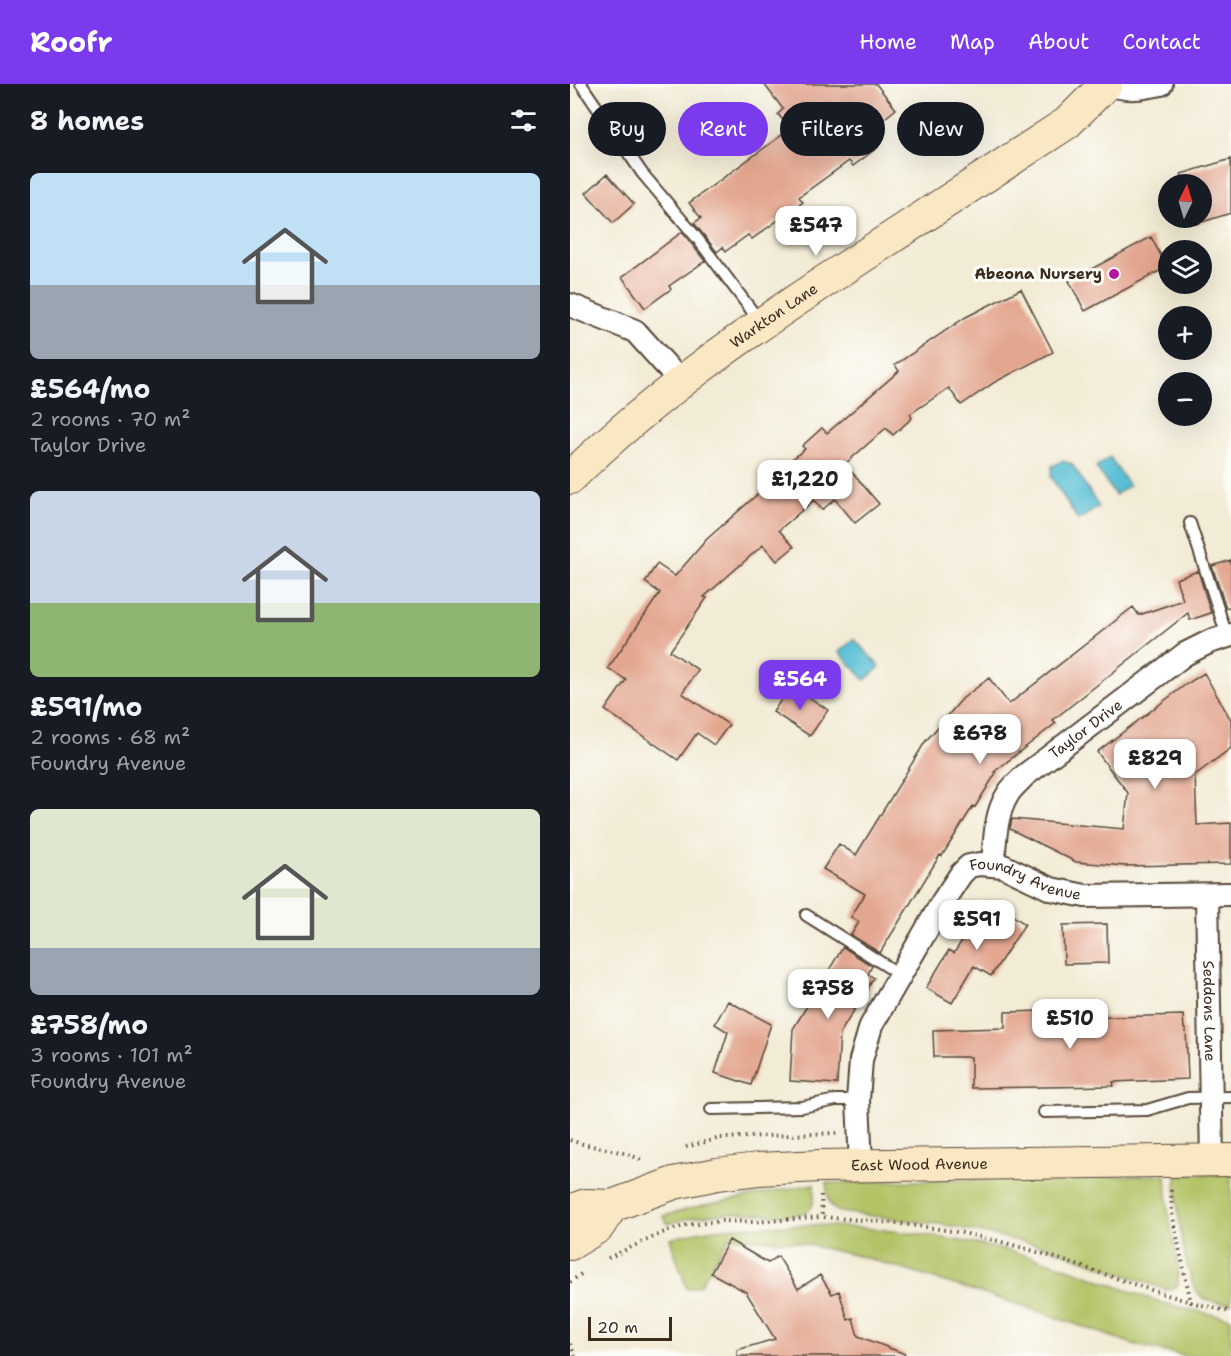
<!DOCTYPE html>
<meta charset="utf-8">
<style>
:root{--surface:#171b24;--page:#20242c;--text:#f1f3f6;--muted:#9ea1a6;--accent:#7c3aed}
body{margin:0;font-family:"Shantell Sans",sans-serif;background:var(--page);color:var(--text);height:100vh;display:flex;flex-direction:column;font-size:22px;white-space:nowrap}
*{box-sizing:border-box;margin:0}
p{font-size:20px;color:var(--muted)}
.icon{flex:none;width:33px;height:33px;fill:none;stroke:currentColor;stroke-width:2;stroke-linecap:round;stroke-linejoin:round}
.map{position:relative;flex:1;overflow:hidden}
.panel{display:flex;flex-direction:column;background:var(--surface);width:570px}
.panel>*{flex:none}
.top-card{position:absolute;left:18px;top:18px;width:552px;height:54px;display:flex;gap:12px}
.needle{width:39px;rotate:5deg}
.fabs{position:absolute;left:588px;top:90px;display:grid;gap:12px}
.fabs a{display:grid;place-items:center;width:54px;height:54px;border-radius:50%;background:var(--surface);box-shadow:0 6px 24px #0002;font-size:30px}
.scale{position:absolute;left:18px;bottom:15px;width:84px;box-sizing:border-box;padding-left:6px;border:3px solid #3b2a1e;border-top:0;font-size:16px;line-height:21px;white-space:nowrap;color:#3b2a1e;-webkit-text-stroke:4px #fdfcf7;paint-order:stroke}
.price{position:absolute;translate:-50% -51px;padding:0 14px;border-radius:12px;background:#fff;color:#222;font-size:20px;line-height:39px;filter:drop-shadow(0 2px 3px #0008)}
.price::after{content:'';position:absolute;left:50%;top:36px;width:18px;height:14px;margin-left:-9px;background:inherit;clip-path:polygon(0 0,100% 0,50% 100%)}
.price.active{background:var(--accent);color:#fff}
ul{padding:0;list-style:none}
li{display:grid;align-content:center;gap:12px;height:318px;padding:0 30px}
li span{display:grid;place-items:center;height:186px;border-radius:9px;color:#555}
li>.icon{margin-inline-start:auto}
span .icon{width:108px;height:108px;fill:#fffc;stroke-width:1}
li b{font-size:26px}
h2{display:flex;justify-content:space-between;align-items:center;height:72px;padding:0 30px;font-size:26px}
.tag{padding:0 21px;border-radius:27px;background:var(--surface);box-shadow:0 6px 24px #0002;font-size:21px;line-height:54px}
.tag.active{background:var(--accent);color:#fff}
header{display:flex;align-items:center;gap:36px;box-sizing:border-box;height:84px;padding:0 30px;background:var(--accent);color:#fff}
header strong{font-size:28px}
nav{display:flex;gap:33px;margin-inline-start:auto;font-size:21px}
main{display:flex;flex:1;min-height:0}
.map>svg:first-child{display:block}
</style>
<header>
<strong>Roofr</strong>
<nav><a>Home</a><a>Map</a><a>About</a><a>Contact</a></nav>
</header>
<main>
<section class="panel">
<h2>8 homes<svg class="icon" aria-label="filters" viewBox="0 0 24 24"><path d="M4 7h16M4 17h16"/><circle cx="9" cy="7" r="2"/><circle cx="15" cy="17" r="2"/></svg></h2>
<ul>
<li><span style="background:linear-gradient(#bfe0f5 60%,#9aa5b1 0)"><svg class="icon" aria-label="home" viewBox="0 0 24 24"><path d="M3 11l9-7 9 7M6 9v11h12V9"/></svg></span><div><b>£564/mo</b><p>2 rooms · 70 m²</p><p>Taylor Drive</p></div></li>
<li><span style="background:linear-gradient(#c9d6e8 60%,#8fb573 0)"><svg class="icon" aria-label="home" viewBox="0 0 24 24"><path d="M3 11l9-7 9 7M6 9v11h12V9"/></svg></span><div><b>£591/mo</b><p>2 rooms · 68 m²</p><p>Foundry Avenue</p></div></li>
<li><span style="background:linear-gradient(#dfe7d0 75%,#9aa5b1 0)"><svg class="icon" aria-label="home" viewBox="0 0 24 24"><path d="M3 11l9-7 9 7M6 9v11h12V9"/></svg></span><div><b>£758/mo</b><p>3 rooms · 101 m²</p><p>Foundry Avenue</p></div></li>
</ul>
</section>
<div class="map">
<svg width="661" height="1272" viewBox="0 0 661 1272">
<rect width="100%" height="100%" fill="#fdfcf7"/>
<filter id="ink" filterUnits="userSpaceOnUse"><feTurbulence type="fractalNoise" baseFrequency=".0167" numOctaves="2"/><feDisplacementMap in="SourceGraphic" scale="12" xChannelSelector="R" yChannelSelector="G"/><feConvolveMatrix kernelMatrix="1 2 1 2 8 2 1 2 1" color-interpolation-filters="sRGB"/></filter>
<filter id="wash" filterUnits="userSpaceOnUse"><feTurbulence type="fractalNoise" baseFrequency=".008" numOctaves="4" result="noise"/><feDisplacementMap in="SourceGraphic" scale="24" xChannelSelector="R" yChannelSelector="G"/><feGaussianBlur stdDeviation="1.35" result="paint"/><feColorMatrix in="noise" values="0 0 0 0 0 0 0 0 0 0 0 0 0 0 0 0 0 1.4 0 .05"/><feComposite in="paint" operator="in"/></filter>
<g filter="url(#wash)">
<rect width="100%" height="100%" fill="#f2ebd5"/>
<path fill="#b3c366" stroke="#777642" stroke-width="1.5" d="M 661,1090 L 661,1220 C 652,1219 641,1219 633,1214 C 613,1200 606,1116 606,1091 Z
M 596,1091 L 598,1125 L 608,1181 L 608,1202 L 597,1206 L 478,1163 L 376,1141 L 270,1128 C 255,1122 259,1113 256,1099 Z
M 244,1100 C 244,1108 246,1121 238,1127 C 223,1136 181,1128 163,1129 C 140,1130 119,1133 98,1140 L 93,1132 L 129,1122 Z
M 246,1141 C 329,1145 412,1156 492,1182 C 522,1192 551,1205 581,1215 C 607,1224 634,1229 661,1234 L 661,1272 L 615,1272 L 566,1261 L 450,1221 L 293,1173 L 226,1158 L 159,1153 L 130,1201 L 117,1205 L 100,1155 C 146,1140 197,1142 246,1141 Z"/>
<path fill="#58bfd6" stroke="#4a747a" stroke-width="1.5" d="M 540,373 L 559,402 L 545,411 L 526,383 Z
M 492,377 L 502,380 L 529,423 L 508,436 L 481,393 L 482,382 Z
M 284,555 L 310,583 L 295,596 L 269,568 Z"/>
<g id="blocks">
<path fill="#e3a68f" d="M 194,0 L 306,0 L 326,25 L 297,49 L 308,63 L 283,82 L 279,77 L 229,113 L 233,118 L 182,155 L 178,151 L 156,167 L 153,163 L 147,168 L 124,139 L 131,134 L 119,119 L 220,45 L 208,30 L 213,25 Z
M 661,75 L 661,129 L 626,140 L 625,134 L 632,134 L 632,100 L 615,100 L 611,90 Z
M 37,90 L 64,120 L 43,139 L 16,109 Z
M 112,148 L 135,177 L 99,202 L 101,205 L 75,224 L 52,193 Z
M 581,153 L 597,183 L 515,227 L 499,197 Z
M 451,205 L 483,268 L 425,298 L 391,321 L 379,304 L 340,330 L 342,334 L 323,351 L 316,344 L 275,380 L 309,420 L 285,439 L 265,415 L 252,426 L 244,416 L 209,446 L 224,463 L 207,477 L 193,461 L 134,513 L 137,514 L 100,567 L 128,586 L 112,609 L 159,641 L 144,661 L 127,649 L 108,676 L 35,626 L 56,596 L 38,584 L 90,509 L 75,498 L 87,480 L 105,492 L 137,455 L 217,384 L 215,381 L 235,365 L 232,362 L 252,344 L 257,349 L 329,287 L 325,281 L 396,233 Z
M 661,476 L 661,522 L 656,524 L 642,482 Z
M 628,487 L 641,529 L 620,536 L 618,529 L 483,636 L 486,639 L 424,688 L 426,689 L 405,723 L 403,722 L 372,772 L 370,771 L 310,869 L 281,851 L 289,838 L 281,833 L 295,810 L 253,785 L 269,760 L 286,771 L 355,658 L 392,615 L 419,594 L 439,620 L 563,523 L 569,531 L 613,516 L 606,495 Z
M 634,589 L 661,636 L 661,664 L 625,691 L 627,741 L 661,739 L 661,780 L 555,782 L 506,778 L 440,745 L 442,735 L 554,745 L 558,709 L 527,668 L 615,601 Z
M 221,601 L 258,626 L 240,652 L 203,628 Z
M 419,816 L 455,840 L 421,892 L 404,882 L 382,919 L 356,904 L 379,866 L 384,869 Z
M 537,840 L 538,879 L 494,880 L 493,841 Z
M 273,863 L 302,882 L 298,890 L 304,894 L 270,949 L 267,1000 L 220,997 L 223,945 Z
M 158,917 L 201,940 L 181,1001 L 145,989 L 158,948 L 145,940 Z
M 508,926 L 508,934 L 613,931 L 614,945 L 616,945 L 618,995 L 543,998 L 544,1002 L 401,1004 L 401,973 L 364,973 L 363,946 L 435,944 L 435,928 Z
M 159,1156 L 198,1179 L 208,1172 L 228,1205 L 250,1191 L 262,1210 L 269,1207 L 278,1236 L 283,1234 L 288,1252 L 335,1270 L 335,1272 L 167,1272 L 167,1266 L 205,1255 L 176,1208 L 141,1189 Z"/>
</g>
</g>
<g filter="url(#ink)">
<use href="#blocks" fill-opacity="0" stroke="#564739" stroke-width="1.5"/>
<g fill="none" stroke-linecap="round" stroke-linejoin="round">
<defs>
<path id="lane" d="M 11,0 L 72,89 L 127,154 L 191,239
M 620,439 L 657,552
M 236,831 L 329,890
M 141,1025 L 232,1023 L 266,1016 L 288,1016
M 474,1028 L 577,1026 L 618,1014 L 661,1013"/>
<g id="street">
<path d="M 539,0 C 557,7 572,4 591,0"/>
<path d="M 0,221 L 65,247 L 111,298"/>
<path id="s1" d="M 423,780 C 425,757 425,730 438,710 C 442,703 449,698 454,692 L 615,570 L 639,558 L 661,551"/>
<path id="s2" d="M 637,811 L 642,1077"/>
<path id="s3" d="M 291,1081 L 288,1016 L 291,976 L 301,942 L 373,817 L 391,790 L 399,782 L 410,780 L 433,782 L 481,805 L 515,812 L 661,810"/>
</g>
<g id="secondary">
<path id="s4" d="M 0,394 C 84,311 183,244 281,180 C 353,133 425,86 497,39 L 536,0"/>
<path id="s5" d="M 0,1127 L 16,1121 L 42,1122 L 104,1099 L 147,1090 L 188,1085 L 251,1082 L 661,1076"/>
<path d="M 0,1160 L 28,1143 L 42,1122"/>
</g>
</defs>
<use href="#lane" stroke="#564739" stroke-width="14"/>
<use href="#street" stroke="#564739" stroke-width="26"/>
<use href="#secondary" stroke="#564739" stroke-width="34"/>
<path stroke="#564739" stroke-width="4" stroke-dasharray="1.5 4.5" stroke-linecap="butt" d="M 0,1056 C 24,1065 50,1064 73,1077
M 116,1063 L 150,1054 L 267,1049
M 601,1106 L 602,1129 L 621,1219
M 251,1111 L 252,1133 C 304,1137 356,1141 407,1152 C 493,1171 574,1209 661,1228
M 38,1174 L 92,1149 L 117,1141 L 152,1137 L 184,1138 L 252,1133
M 0,1198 L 14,1188
M 0,1260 L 5,1272"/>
<use href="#lane" stroke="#fff" stroke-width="10"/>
<use href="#street" stroke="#fff" stroke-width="22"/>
<use href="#secondary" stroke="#fae7c3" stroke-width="32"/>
</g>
</g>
<circle fill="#b5179e" stroke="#fdfcf7" stroke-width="2" cx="544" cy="190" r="6"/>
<g text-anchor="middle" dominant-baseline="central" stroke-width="6" stroke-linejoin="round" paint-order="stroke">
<g font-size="15" font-weight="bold" fill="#3b2a1e" stroke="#fdfcf7" text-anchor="end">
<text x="532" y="190">Abeona Nursery</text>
</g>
<g font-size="15" fill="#3b2a1e" stroke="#fdfcf7">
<text stroke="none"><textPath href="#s4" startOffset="261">Warkton Lane</textPath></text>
<text stroke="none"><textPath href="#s1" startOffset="174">Taylor Drive</textPath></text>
<text stroke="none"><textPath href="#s3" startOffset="388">Foundry Avenue</textPath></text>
<text stroke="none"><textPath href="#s2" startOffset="116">Seddons Lane</textPath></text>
<text stroke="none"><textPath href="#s5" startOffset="356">East Wood Avenue</textPath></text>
</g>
</g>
</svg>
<div class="fabs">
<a><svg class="needle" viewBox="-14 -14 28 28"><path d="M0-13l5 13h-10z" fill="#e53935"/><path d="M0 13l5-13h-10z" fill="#9ea1a6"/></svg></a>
<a><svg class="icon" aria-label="layers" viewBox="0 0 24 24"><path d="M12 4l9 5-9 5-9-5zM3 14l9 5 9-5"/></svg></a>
<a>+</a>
<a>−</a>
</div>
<div class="scale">20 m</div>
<b class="price" style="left:246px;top:173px">£547</b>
<b class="price" style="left:235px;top:427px">£1,220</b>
<b class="price active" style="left:230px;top:627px">£564</b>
<b class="price" style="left:410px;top:681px">£678</b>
<b class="price" style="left:585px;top:706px">£829</b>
<b class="price" style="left:407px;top:867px">£591</b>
<b class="price" style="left:258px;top:936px">£758</b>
<b class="price" style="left:500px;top:966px">£510</b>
<div class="top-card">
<a class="tag">Buy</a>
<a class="tag active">Rent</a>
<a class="tag">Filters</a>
<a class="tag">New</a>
</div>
</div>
</main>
